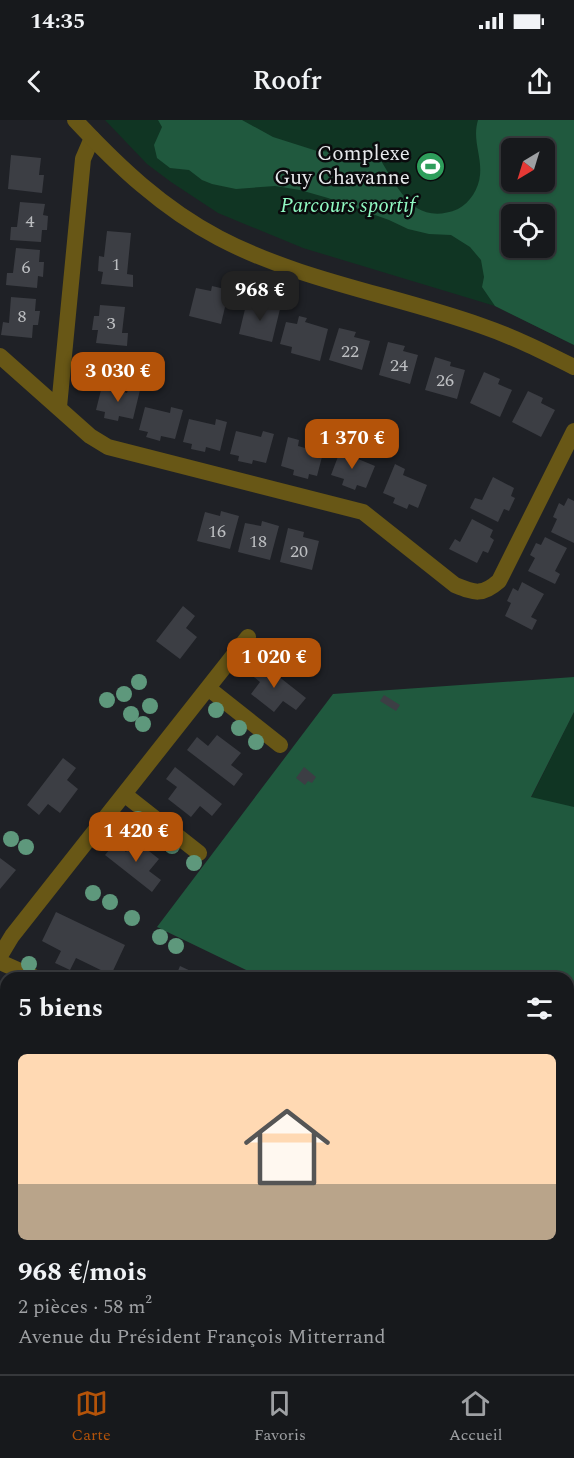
<!DOCTYPE html>
<html lang="fr">
<meta charset="utf-8">
<style>
:root{--surface:#17191c;--page:#242629;--text:#f1f3f6;--muted:#9ea0a3;--line:#36383b;--accent:#b45309}
body{margin:0;font-family:Spectral,serif;background:var(--page);color:var(--text);height:100vh;display:flex;flex-direction:column;font-size:22px;white-space:nowrap}
*{box-sizing:border-box;margin:0}
p{font-size:20px;color:var(--muted)}
.icon{flex:none;width:33px;height:33px;fill:none;stroke:currentColor;stroke-width:2;stroke-linecap:round;stroke-linejoin:round}
.map{position:relative;flex:1;overflow:hidden}
.details{position:absolute;left:0px;top:852px;width:574px;height:402px;display:flex;flex-direction:column;background:var(--surface);border-radius:18px 18px 0 0;box-shadow:0 2px 4px #0004,0 0 0 2px var(--line)}
.details>*{flex:none}
.needle{width:39px;rotate:218deg}
.fabs{position:absolute;left:501px;top:18px;display:grid;gap:12px}
.fabs a{display:grid;place-items:center;width:54px;height:54px;border-radius:9px;background:var(--surface);box-shadow:0 2px 4px #0004,0 0 0 2px var(--line);font-size:30px}
.price{position:absolute;translate:-50% -51px;padding:0 14px;border-radius:12px;background:var(--accent);color:#fff;font-size:20px;line-height:39px;filter:drop-shadow(0 2px 3px #0008)}
.price::after{content:'';position:absolute;left:50%;top:36px;width:18px;height:14px;margin-left:-9px;background:inherit;clip-path:polygon(0 0,100% 0,50% 100%)}
.price.current{background:#222;color:#fff}
ul{padding:0;list-style:none}
li{display:grid;align-content:center;gap:12px;height:318px;padding:0 18px}
li+li{border-top:2px solid var(--line)}
li span{display:grid;place-items:center;height:186px;border-radius:9px;color:#555}
li>.icon{margin-inline-start:auto}
span .icon{width:108px;height:108px;fill:#fffc;stroke-width:1}
li b{font-size:26px}
h2{display:flex;justify-content:space-between;align-items:center;height:72px;padding:0 18px;font-size:26px}
.status{display:flex;justify-content:space-between;align-items:center;height:42px;padding:0 30px;background:var(--surface);direction:ltr}
.status svg{height:16px;fill:currentColor}
header{display:flex;justify-content:space-between;align-items:center;height:78px;padding:0 18px;background:var(--surface);font-size:27px;font-weight:600}
.dock{display:flex;justify-content:space-around;align-items:center;height:84px;border-top:2px solid var(--line);background:var(--surface);font-size:16px;color:var(--muted)}
.dock a{display:grid;justify-items:center;gap:3px}
.dock .current{color:var(--accent)}
.map>svg:first-child{display:block}
</style>
<div class="status"><b>14:35</b><svg viewBox="0 0 49 12"><path d="M0 12V9h3v3zM5 12V6h3v6zM10 12V3h3v9zM15 12V0h3v12zM26 1h20v11H26zM47 4h2v5h-2z"/></svg></div>
<header><svg class="icon" aria-label="back" viewBox="0 0 24 24"><path d="M15 5l-7 7 7 7"/></svg>Roofr<svg class="icon" aria-label="share" viewBox="0 0 24 24"><path d="M12 15V3M7 8l5-5 5 5M5 13v7h14v-7"/></svg></header>
<div class="map">
<svg width="574" height="1254" viewBox="0 0 574 1254">
<rect width="100%" height="100%" fill="#1f2126"/>
<path fill="#103523" fill-rule="evenodd" d="M 105,0 L 574,0 L 574,225 L 495,186 L 303,128 L 218,93 L 171,62 L 147,44 ZM 512,28 L 544,28 L 544,62 L 512,62 ZM 512,94 L 544,94 L 544,128 L 512,128 Z
M 574,592 L 574,702 L 531,678 Z"/>
<path fill="#20593e" fill-rule="evenodd" d="M 158,0 L 242,0 L 273,17 L 317,31 L 377,34 C 397,66 413,108 458,89 C 470,83 479,68 480,55 C 482,36 472,20 478,0 L 574,0 L 574,225 L 495,186 L 482,167 L 484,157 L 481,140 L 470,127 L 451,115 L 429,114 L 408,109 L 389,100 L 328,78 L 300,70 L 275,66 L 236,69 L 212,64 L 202,60 L 189,50 L 170,48 L 157,38 L 154,25 L 162,7 ZM 512,28 L 544,28 L 544,62 L 512,62 ZM 512,94 L 544,94 L 544,128 L 512,128 Z
M 574,557 L 574,592 L 531,677 L 574,687 L 574,1137 L 569,1138 L 568,858 L 263,858 L 157,807 L 333,574 Z"/>
<path fill="#3c3e44" d="M 11,35 L 41,38 L 39,55 L 44,55 L 42,73 L 8,69 Z
M 20,82 L 45,84 L 43,95 L 48,96 L 47,110 L 42,110 L 41,122 L 10,120 L 11,107 L 17,107 Z
M 107,111 L 131,113 L 127,154 L 133,155 L 133,167 L 101,164 L 103,152 L 98,151 L 99,136 L 104,137 Z
M 16,128 L 40,130 L 39,142 L 44,142 L 43,157 L 38,156 L 37,168 L 6,165 L 7,153 L 13,153 Z
M 212,166 L 229,170 L 221,204 L 189,196 L 196,168 L 211,171 Z
M 11,177 L 36,179 L 35,191 L 40,191 L 38,205 L 33,205 L 32,218 L 1,215 L 3,202 L 9,203 Z
M 263,184 L 280,189 L 272,222 L 239,214 L 246,185 L 262,189 Z
M 100,185 L 125,187 L 122,213 L 128,213 L 127,226 L 96,223 L 98,210 L 92,210 L 94,196 L 99,196 Z
M 299,196 L 307,198 L 305,202 L 328,209 L 320,241 L 291,233 L 292,227 L 280,224 L 286,202 L 297,204 Z
M 339,208 L 356,212 L 354,217 L 370,221 L 362,250 L 329,240 Z
M 388,222 L 405,226 L 403,231 L 418,235 L 410,264 L 379,255 Z
M 435,237 L 451,242 L 450,246 L 465,250 L 457,279 L 425,270 Z
M 484,252 L 500,259 L 498,264 L 512,270 L 500,297 L 470,283 Z
M 102,266 L 127,273 L 129,267 L 140,270 L 133,299 L 119,296 L 118,301 L 104,298 L 105,292 L 96,290 Z
M 528,271 L 543,278 L 541,283 L 555,290 L 541,317 L 512,302 Z
M 145,287 L 170,293 L 171,287 L 183,290 L 175,319 L 161,316 L 160,321 L 146,317 L 148,312 L 139,310 Z
M 189,299 L 215,305 L 216,299 L 227,302 L 220,331 L 206,327 L 205,332 L 191,329 L 192,324 L 183,322 Z
M 236,311 L 261,317 L 263,311 L 274,314 L 266,343 L 253,340 L 252,344 L 238,341 L 239,336 L 230,334 Z
M 288,317 L 299,320 L 298,326 L 323,333 L 317,356 L 309,354 L 308,359 L 293,355 L 294,350 L 281,346 Z
M 342,326 L 353,330 L 351,336 L 375,346 L 366,368 L 357,365 L 355,370 L 342,365 L 344,359 L 331,355 Z
M 395,344 L 405,349 L 403,355 L 427,365 L 418,388 L 409,384 L 407,389 L 393,383 L 395,378 L 383,373 Z
M 493,357 L 514,368 L 511,376 L 515,378 L 509,391 L 504,389 L 498,402 L 470,388 L 475,378 L 482,380 Z
M 568,378 L 574,381 L 574,423 L 551,412 L 557,399 L 553,397 L 559,383 L 564,386 Z
M 221,391 L 239,396 L 230,429 L 197,421 L 205,392 L 220,396 Z
M 472,399 L 493,410 L 490,417 L 494,420 L 488,433 L 483,431 L 477,443 L 449,429 L 455,419 L 460,422 Z
M 262,401 L 279,406 L 270,440 L 238,432 L 245,403 L 261,406 Z
M 288,408 L 304,412 L 303,417 L 319,421 L 312,450 L 280,442 Z
M 545,417 L 567,428 L 555,451 L 560,454 L 555,464 L 528,451 L 535,438 L 530,435 L 536,423 L 541,425 Z
M 522,462 L 544,474 L 531,497 L 537,500 L 532,510 L 505,496 L 511,483 L 507,481 L 513,468 L 518,471 Z
M 183,486 L 195,496 L 186,508 L 197,517 L 180,539 L 156,521 Z
M 259,541 L 306,578 L 296,590 L 283,581 L 274,592 L 251,574 L 260,562 L 249,553 Z
M 384,575 L 400,585 L 396,591 L 380,581 Z
M 217,615 L 241,633 L 231,645 L 243,654 L 234,666 L 187,630 L 197,617 L 208,626 Z
M 63,638 L 76,648 L 67,660 L 78,669 L 60,693 L 48,684 L 39,695 L 27,685 Z
M 175,647 L 222,684 L 212,696 L 200,686 L 191,697 L 168,679 L 177,667 L 166,659 Z
M 304,647 L 316,657 L 312,663 L 308,661 L 305,665 L 296,658 Z
M 135,720 L 159,739 L 149,751 L 161,760 L 152,772 L 105,735 L 115,723 L 126,732 Z
M 0,738 L 16,750 L 0,769 Z
M 56,792 L 125,825 L 111,855 L 76,838 L 70,850 L 55,843 L 61,831 L 42,821 Z
M 180,846 L 195,853 L 205,858 L 175,858 Z
M 0,1152 L 6,1156 L 6,1218 L 0,1228 Z
M 47,1248 L 95,1248 L 92,1254 L 44,1254 Z
M 150,1248 L 195,1248 L 192,1254 L 148,1254 Z
M 479,1248 L 526,1248 L 542,1254 L 477,1254 Z"/>
<g fill="none" stroke-linecap="round" stroke-linejoin="round">
<path stroke="#685716" stroke-width="16" d="M 0,236 L 90,316 L 108,327 L 363,392 L 455,465 C 475,473 482,476 499,461 L 574,311
M 59,287 L 83,39 L 92,18
M 208,568 L 280,625
M 124,674 L 199,733
M 0,836 L 12,816 L 248,517
M 0,842 L 36,858
M 0,987 L 6,990
M 0,1108 L 6,1112
M 277,1248 L 285,1254
M 349,1248 L 352,1254"/>
<path stroke="#685716" stroke-width="16" d="M 75,0 C 118,46 162,88 219,118 C 301,161 395,175 482,206 C 514,217 544,232 574,247"/>
</g>
<g fill="#5e987c">
<circle cx="139" cy="562" r="8"/>
<circle cx="124" cy="574" r="8"/>
<circle cx="107" cy="580" r="8"/>
<circle cx="150" cy="586" r="8"/>
<circle cx="216" cy="590" r="8"/>
<circle cx="131" cy="594" r="8"/>
<circle cx="143" cy="604" r="8"/>
<circle cx="239" cy="608" r="8"/>
<circle cx="256" cy="622" r="8"/>
<circle cx="138" cy="699" r="8"/>
<circle cx="155" cy="713" r="8"/>
<circle cx="11" cy="719" r="8"/>
<circle cx="172" cy="726" r="8"/>
<circle cx="26" cy="727" r="8"/>
<circle cx="194" cy="743" r="8"/>
<circle cx="93" cy="773" r="8"/>
<circle cx="110" cy="782" r="8"/>
<circle cx="132" cy="798" r="8"/>
<circle cx="160" cy="817" r="8"/>
<circle cx="176" cy="826" r="8"/>
<circle cx="29" cy="844" r="8"/>
</g>
<defs>
<symbol id="stadium-disc" viewBox="-11 -11 22 22"><circle r="9.5" fill="#2e9e5b" stroke="#0a0b0d"/><path d="M0-5a6.5 5 0 1 0 0 10a6.5 5 0 1 0 0-10ZM-3.5-1.8h7v3.6h-7Z" fill="#fff"/></symbol>
</defs>
<g fill-rule="evenodd">
<use href="#stadium-disc" x="414" y="30" width="33" height="33"/>
</g>
<g text-anchor="middle" dominant-baseline="central" stroke-width="5" stroke-linejoin="round" paint-order="stroke">
<g font-size="18" fill="#bcbec1">
<text x="30" y="101">4</text>
<text x="116" y="144">1</text>
<text x="26" y="147">6</text>
<text x="22" y="196">8</text>
<text x="111" y="203">3</text>
<text x="350" y="231">22</text>
<text x="399" y="245">24</text>
<text x="445" y="260">26</text>
<text x="217" y="411">16</text>
<text x="258" y="421">18</text>
<text x="299" y="431">20</text>
</g>
<g font-size="21" fill="#e6e8eb" stroke="#0a0b0d" text-anchor="end">
<text x="410" y="34">Complexe<tspan x="410" dy="24">Guy Chavanne</tspan></text>
</g>
<g font-size="21" font-style="italic" fill="#91fac3" stroke="#0a0b0d">
<text x="348" y="86">Parcours sportif</text>
</g>
</g>
</svg>
<div class="fabs">
<a><svg class="needle" viewBox="-14 -14 28 28"><path d="M0-13l5 13h-10z" fill="#e53935"/><path d="M0 13l5-13h-10z" fill="#9ea0a3"/></svg></a>
<a><svg class="icon" aria-label="locate" viewBox="0 0 24 24"><circle cx="12" cy="12" r="6"/><path d="M12 2v4M12 18v4M2 12h4M18 12h4"/></svg></a>
</div>
<b class="price current" style="left:260px;top:202px">968 €</b>
<b class="price" style="left:118px;top:283px">3 030 €</b>
<b class="price" style="left:352px;top:350px">1 370 €</b>
<b class="price" style="left:274px;top:569px">1 020 €</b>
<b class="price" style="left:136px;top:743px">1 420 €</b>
<section class="details">
<h2>5 biens<svg class="icon" aria-label="filters" viewBox="0 0 24 24"><path d="M4 7h16M4 17h16"/><circle cx="9" cy="7" r="2"/><circle cx="15" cy="17" r="2"/></svg></h2>
<ul>
<li><span style="background:linear-gradient(#ffd9b3 70%,#b9a48a 0)"><svg class="icon" aria-label="home" viewBox="0 0 24 24"><path d="M3 11l9-7 9 7M6 9v11h12V9"/></svg></span><div><b>968 €/mois</b><p>2 pièces · 58 m²</p><p>Avenue du Président François Mitterrand</p></div></li>
</ul>
</section>
</div>
<nav class="dock">
<a class="current"><svg class="icon" aria-label="map" viewBox="0 0 24 24"><path d="M3 6l6-2 6 2 6-2v14l-6 2-6-2-6 2zM9 4v14M15 6v14"/></svg>Carte</a>
<a><svg class="icon" aria-label="saved" viewBox="0 0 24 24"><path d="M7 4h10v16l-5-4-5 4z"/></svg>Favoris</a>
<a><svg class="icon" aria-label="home" viewBox="0 0 24 24"><path d="M3 11l9-7 9 7M6 9v11h12V9"/></svg>Accueil</a>
</nav>
